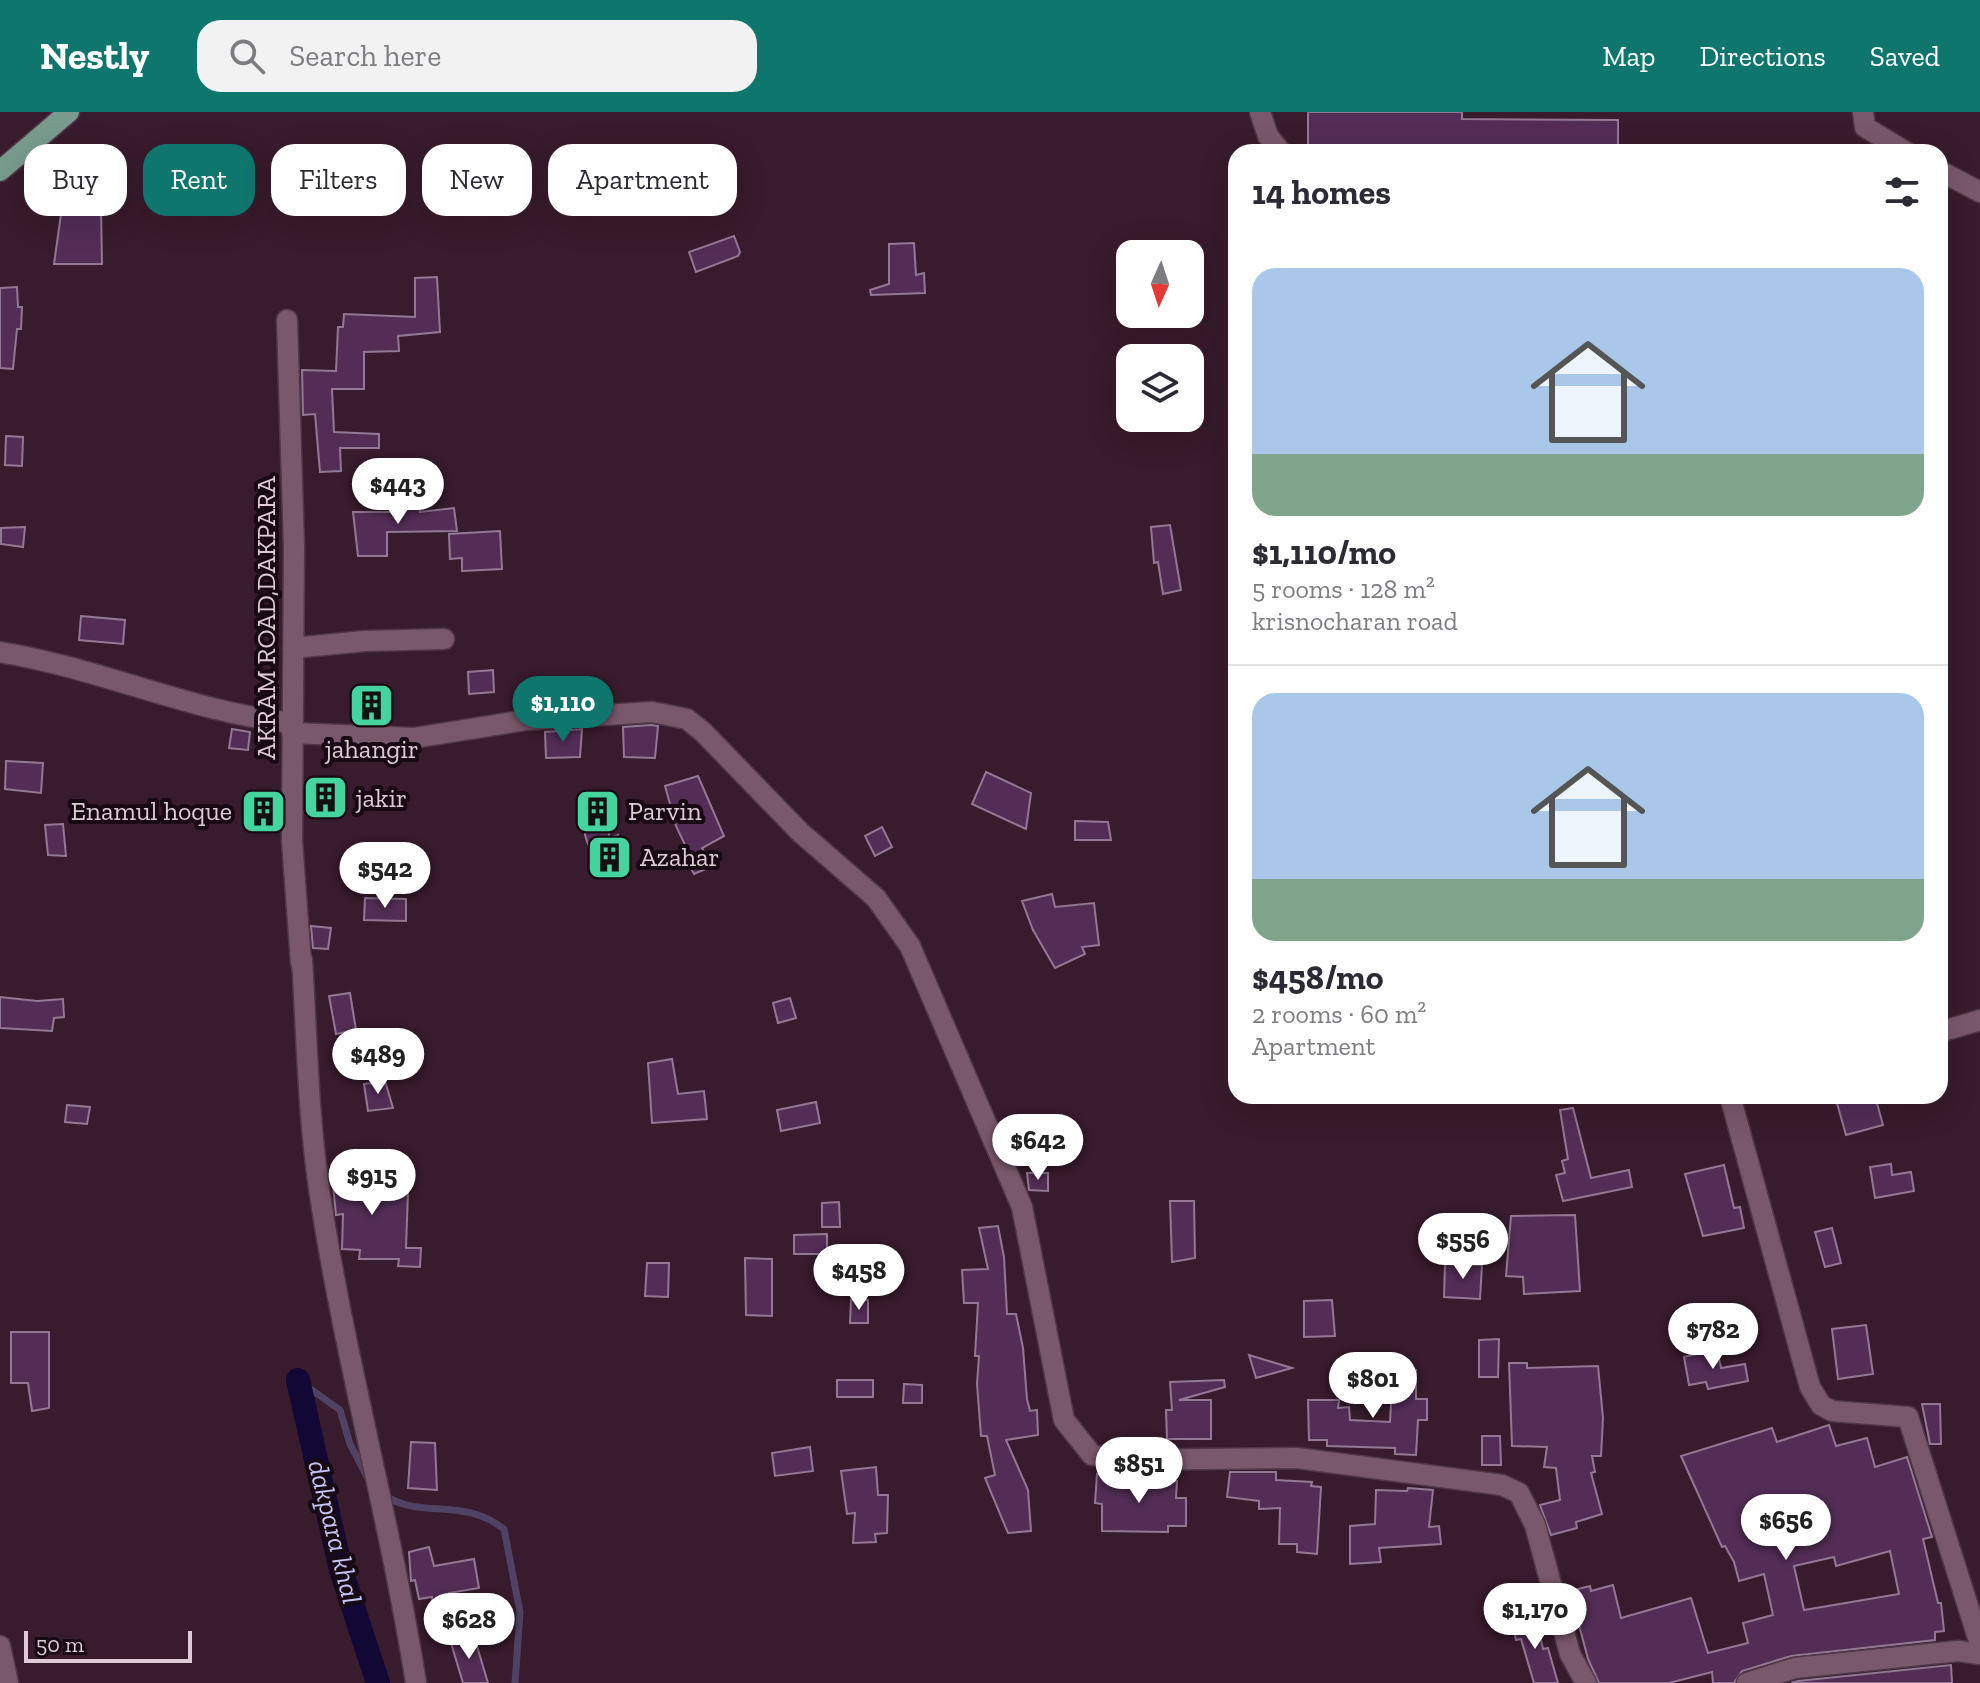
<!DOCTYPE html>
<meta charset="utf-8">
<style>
:root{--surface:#fff;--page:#f2f2f3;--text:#2b2b33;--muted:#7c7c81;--line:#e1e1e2;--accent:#0f766e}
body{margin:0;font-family:"Zilla Slab",serif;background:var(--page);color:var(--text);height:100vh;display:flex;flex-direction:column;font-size:30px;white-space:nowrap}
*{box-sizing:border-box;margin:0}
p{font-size:26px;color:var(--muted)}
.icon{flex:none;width:44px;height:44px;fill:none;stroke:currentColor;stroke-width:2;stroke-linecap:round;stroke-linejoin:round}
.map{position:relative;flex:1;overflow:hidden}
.side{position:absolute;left:1228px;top:32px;width:720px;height:960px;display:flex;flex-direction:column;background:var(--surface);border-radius:24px;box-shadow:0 8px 32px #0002}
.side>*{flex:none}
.guide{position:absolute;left:24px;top:32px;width:760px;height:72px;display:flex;gap:16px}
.needle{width:52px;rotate:183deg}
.controls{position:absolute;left:1116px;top:128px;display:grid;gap:16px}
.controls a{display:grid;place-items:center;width:88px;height:88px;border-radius:16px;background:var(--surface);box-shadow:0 8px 32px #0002;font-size:40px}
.scale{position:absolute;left:24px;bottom:20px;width:168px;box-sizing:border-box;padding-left:8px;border:4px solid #dfcbd6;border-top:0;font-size:22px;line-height:28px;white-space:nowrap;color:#dfcbd6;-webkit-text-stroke:6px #170a12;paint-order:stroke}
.price{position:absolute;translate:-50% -68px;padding:0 18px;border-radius:28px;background:#fff;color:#222;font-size:26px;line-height:52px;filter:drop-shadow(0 2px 4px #0008)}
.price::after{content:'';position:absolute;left:50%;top:48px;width:24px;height:18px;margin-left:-12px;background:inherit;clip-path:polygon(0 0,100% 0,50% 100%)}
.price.on{background:var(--accent);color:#fff}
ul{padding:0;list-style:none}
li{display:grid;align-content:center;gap:16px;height:424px;padding:0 24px}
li+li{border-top:2px solid var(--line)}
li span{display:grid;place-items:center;height:248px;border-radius:24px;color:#555}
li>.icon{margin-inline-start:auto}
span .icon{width:144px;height:144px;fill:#fffc;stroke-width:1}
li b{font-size:34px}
h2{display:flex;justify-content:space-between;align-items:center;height:96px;padding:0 24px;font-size:34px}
.tag{padding:0 28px;border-radius:24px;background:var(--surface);box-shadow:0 8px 32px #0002;font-size:28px;line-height:72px}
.tag.on{background:var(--accent);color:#fff}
header{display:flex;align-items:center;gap:48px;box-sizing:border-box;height:112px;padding:0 40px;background:var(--accent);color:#fff}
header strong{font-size:38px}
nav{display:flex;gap:44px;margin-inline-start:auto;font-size:28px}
.search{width:560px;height:72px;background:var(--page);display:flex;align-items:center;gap:20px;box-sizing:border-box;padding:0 28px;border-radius:24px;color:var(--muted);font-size:30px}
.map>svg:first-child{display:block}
</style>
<header>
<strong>Nestly</strong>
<div class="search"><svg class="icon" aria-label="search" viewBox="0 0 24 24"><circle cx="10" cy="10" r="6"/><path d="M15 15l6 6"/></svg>Search here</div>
<nav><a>Map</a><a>Directions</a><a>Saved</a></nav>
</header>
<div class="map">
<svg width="1980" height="1571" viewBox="0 0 1980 1571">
<rect width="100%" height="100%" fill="#381b2c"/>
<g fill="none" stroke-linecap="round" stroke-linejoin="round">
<path stroke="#4f4265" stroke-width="7" d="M 298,1268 L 340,1298 L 350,1332 L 370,1370
M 384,1383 C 421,1408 461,1384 504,1417 L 520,1500 L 515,1571"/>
<path stroke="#110835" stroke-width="24" d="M 298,1268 L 341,1458 L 378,1571"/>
</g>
<path fill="#532d56" stroke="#937895" stroke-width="2" fill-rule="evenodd" d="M 1308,0 L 1462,0 L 1462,7 L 1618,8 L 1618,40 L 1308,36 Z
M 62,95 L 101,95 L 102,152 L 54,152 Z
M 734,124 L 740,140 L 738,144 L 696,160 L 689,140 Z
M 914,131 L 916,163 L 924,161 L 925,181 L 871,183 L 870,178 L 889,172 L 889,132 Z
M 437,165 L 440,220 L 398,224 L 399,239 L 364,240 L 364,277 L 332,277 L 334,320 L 379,322 L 379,336 L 340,336 L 341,359 L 320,360 L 315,302 L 303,303 L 302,258 L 336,259 L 338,215 L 343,215 L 344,202 L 415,205 L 415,166 Z
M 17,175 L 18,195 L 22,195 L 21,217 L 17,217 L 13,257 L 0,256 L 0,176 Z
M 6,324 L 23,325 L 22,354 L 5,353 Z
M 419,389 L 420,400 L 454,396 L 457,419 L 387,420 L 387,444 L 358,444 L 353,400 L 403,400 L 402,390 Z
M 1170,413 L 1181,478 L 1163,482 L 1158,450 L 1154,451 L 1151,415 Z
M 25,415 L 23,435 L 1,432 L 1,416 Z
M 500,419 L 502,457 L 462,459 L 462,446 L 450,447 L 449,422 Z
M 81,504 L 125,508 L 123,532 L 79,528 Z
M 493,558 L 494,580 L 469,582 L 468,560 Z
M 651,613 L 658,614 L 655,646 L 624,645 L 623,615 Z
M 232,617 L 250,620 L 248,638 L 229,636 Z
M 582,617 L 580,645 L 546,646 L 545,620 Z
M 6,649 L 43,651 L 41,681 L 5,677 Z
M 986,660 L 1031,681 L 1026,717 L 972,692 Z
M 698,664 L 724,724 L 702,736 L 713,754 L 694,762 L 682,740 L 687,737 L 676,714 L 665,674 Z
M 587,690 L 608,690 L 609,726 L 618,723 L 630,757 L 599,765 L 585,723 Z
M 1075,709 L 1108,710 L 1111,728 L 1075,728 Z
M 63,712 L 66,744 L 48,743 L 45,713 Z
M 882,715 L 892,735 L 875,744 L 865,724 Z
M 1052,782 L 1055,795 L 1094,791 L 1099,833 L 1082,835 L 1085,842 L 1055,856 L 1033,818 L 1022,789 Z
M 365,786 L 406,787 L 406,809 L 364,808 Z
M 311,814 L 331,816 L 328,837 L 313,836 Z
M 350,881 L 356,918 L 336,922 L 329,884 Z
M 0,885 L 37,889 L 63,887 L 64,905 L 54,906 L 52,919 L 0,916 Z
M 790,886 L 796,906 L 778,911 L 773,891 Z
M 672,947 L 678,982 L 704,979 L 707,1007 L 652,1011 L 648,951 Z
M 385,969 L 393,996 L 368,999 L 364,972 Z
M 1835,984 L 1875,984 L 1883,1013 L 1846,1023 Z
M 816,990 L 820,1011 L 781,1019 L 777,998 Z
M 67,993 L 90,995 L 87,1012 L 65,1010 Z
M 1573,996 L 1591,1066 L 1629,1058 L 1632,1075 L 1563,1089 L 1556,1063 L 1565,1061 L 1562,1049 L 1568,1047 L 1560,998 Z
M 371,1050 L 371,1073 L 377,1072 L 378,1080 L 408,1080 L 406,1136 L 421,1136 L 420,1155 L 398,1154 L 399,1147 L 359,1147 L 360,1138 L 342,1137 L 343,1102 L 336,1103 L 332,1063 L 337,1063 L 337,1051 Z
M 1891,1052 L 1892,1063 L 1911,1060 L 1914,1079 L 1875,1086 L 1870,1055 Z
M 1724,1053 L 1734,1096 L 1740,1095 L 1744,1116 L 1703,1124 L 1685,1062 Z
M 1027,1061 L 1048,1061 L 1048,1079 L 1029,1078 Z
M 1170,1089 L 1194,1089 L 1195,1146 L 1172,1150 Z
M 839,1090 L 840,1115 L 822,1115 L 822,1091 Z
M 1575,1103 L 1580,1179 L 1524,1182 L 1523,1165 L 1506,1164 L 1511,1104 Z
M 998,1114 L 1004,1145 L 1007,1202 L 1016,1202 L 1023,1236 L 1027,1287 L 1030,1299 L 1037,1298 L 1038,1323 L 1006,1328 L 1028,1378 L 1031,1419 L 1008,1421 L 985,1366 L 995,1363 L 987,1324 L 981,1324 L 977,1272 L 979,1244 L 975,1244 L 978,1191 L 964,1191 L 962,1158 L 988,1157 L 979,1116 Z
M 1832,1116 L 1841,1151 L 1825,1155 L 1815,1120 Z
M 827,1122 L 827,1142 L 794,1142 L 794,1123 Z
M 745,1146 L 772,1147 L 772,1204 L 746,1203 Z
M 647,1151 L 669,1151 L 668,1185 L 645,1184 Z
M 1445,1152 L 1482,1153 L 1480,1187 L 1444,1185 Z
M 851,1188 L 868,1188 L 868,1211 L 850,1211 Z
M 1332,1188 L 1335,1224 L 1304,1225 L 1304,1189 Z
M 1866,1213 L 1873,1262 L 1838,1267 L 1832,1217 Z
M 11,1220 L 49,1220 L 49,1296 L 32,1299 L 28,1271 L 11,1271 Z
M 1499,1227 L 1498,1265 L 1479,1265 L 1479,1228 Z
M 1717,1237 L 1721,1256 L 1745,1252 L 1748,1269 L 1708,1277 L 1706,1270 L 1689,1273 L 1684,1245 Z
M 1249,1243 L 1292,1256 L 1256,1266 Z
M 1509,1251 L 1527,1251 L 1527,1256 L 1598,1254 L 1603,1306 L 1601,1344 L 1592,1344 L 1595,1360 L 1591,1361 L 1602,1402 L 1576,1410 L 1577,1416 L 1551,1423 L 1541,1396 L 1540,1393 L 1560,1388 L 1556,1356 L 1544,1355 L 1547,1335 L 1512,1334 Z
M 1393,1257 L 1416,1258 L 1416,1287 L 1427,1287 L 1427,1308 L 1418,1308 L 1416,1343 L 1395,1342 L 1395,1336 L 1327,1334 L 1327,1328 L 1309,1328 L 1308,1288 L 1339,1288 L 1338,1296 L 1349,1295 L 1350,1308 L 1390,1310 Z
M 837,1268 L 873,1268 L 873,1285 L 837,1285 Z
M 1224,1268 L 1225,1275 L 1179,1288 L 1211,1288 L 1211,1327 L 1167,1327 L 1166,1298 L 1172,1298 L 1170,1270 Z
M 904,1272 L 922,1273 L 922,1291 L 903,1291 Z
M 1922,1292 L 1940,1292 L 1941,1332 L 1930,1332 Z
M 1829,1313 L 1836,1334 L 1867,1326 L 1875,1355 L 1907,1345 L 1932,1425 L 1923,1427 L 1938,1491 L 1941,1491 L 1944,1519 L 1935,1520 L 1935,1528 L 1791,1544 L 1742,1559 L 1734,1571 L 1713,1571 L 1712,1560 L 1669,1571 L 1599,1571 L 1588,1547 L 1570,1479 L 1590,1474 L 1591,1479 L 1613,1473 L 1621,1506 L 1691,1486 L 1708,1541 L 1748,1531 L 1743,1511 L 1773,1503 L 1764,1462 L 1739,1469 L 1734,1450 L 1725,1434 L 1722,1435 L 1681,1344 L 1772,1316 L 1777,1330 ZM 1890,1439 L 1899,1482 L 1804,1498 L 1794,1454 L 1834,1445 L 1836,1454 Z
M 1482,1324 L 1500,1324 L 1501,1353 L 1482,1353 Z
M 411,1330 L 435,1331 L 437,1378 L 408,1376 Z
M 810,1335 L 813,1359 L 775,1364 L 772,1341 Z
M 876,1355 L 878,1383 L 888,1383 L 887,1421 L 875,1422 L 876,1430 L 853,1431 L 855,1401 L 847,1402 L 841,1359 Z
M 1230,1360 L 1276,1360 L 1276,1368 L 1312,1370 L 1311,1374 L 1321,1375 L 1317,1442 L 1297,1440 L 1297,1432 L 1279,1432 L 1280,1396 L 1259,1397 L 1259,1389 L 1227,1385 Z
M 1097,1362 L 1121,1366 L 1121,1371 L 1177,1369 L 1176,1386 L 1186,1386 L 1186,1414 L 1168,1414 L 1168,1420 L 1102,1419 L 1102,1392 L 1095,1391 Z
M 1408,1376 L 1433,1378 L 1429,1415 L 1439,1414 L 1441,1432 L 1379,1436 L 1381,1450 L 1350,1452 L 1350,1414 L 1375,1412 L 1376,1378 L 1407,1379 Z
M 429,1435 L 434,1454 L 474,1447 L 479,1476 L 449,1481 L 455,1516 L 437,1518 L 432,1485 L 419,1487 L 415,1468 L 411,1469 L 409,1440 Z
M 1536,1505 L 1543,1537 L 1548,1536 L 1558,1571 L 1534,1571 L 1521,1527 L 1516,1528 L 1512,1510 Z
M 474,1524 L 488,1571 L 463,1571 L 451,1531 Z
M 1951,1553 L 1952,1571 L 1791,1571 L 1798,1569 Z"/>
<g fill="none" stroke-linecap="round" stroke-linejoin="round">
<defs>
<path id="minor" d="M 1260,0 L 1268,24 L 1281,40
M 1863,0 L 1865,15 L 1906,40
M 1940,59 L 1980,80
M 287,208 L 294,436 L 292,729 L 301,851
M 293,536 L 365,529 L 444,527
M 0,540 C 99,556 192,600 292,611
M 292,621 L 414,626 L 526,608 L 652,600 L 687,607 L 703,620 L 800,720 L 876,786 L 910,834 L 1022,1095 L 1064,1308 L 1092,1343 L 1120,1348 L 1297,1346 L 1502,1373 L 1519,1381 L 1535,1413 L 1570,1542 L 1586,1571
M 302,848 C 307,926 308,1006 320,1083 C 345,1248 390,1407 416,1571
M 1940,920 L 1980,908
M 1730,984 L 1810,1275 L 1821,1293 L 1832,1299 L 1908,1305 L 1980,1532
M 0,1534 L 8,1571
M 1747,1571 L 1795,1556 L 1958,1539 L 1980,1542"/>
<path id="major" d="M 0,59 L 69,0"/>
</defs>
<use href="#minor" stroke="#503846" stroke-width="23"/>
<use href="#major" stroke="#503846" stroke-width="23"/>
<use href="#minor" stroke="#7a586b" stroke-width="20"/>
<use href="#major" stroke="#789b8d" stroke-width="20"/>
</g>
<defs>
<symbol id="building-square" viewBox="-11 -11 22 22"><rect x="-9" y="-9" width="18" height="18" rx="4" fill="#45d49f" stroke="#170a12"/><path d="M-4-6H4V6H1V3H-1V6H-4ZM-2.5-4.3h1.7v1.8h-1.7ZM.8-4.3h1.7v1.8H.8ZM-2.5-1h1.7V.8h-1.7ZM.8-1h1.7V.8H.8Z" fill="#111"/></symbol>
</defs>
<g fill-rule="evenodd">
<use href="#building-square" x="346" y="568" width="51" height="51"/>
<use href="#building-square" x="300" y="660" width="51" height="51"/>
<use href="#building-square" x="238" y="674" width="51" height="51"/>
<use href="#building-square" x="572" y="674" width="51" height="51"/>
<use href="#building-square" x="584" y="720" width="51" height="51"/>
</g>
<g text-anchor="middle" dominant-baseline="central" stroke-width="8" stroke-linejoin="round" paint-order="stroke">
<g font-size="26" fill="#dfcbd6" stroke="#170a12">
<text transform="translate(266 506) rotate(-90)">AKRAM ROAD,DAKPARA</text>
</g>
<g font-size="26" fill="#dfcbd6" stroke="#170a12" text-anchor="start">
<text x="372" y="637" text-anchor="middle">jahangir</text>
<text x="356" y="686">jakir</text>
<text x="232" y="699" text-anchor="end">Enamul hoque</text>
<text x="628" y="699">Parvin</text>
<text x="640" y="745">Azahar</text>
</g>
<g font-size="28" font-style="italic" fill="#c3c4f5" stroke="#170a12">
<text transform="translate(335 1420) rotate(76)">dakpara khal</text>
</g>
</g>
</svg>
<div class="controls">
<a><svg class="needle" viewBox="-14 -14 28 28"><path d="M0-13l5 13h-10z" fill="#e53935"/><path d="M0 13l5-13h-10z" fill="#7c7c81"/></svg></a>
<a><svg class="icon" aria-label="layers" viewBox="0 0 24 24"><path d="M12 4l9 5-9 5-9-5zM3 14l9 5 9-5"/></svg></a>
</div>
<div class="scale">50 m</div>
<b class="price" style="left:398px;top:414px">$443</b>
<b class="price on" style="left:563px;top:632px">$1,110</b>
<b class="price" style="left:385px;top:798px">$542</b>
<b class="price" style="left:378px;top:984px">$489</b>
<b class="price" style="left:1038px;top:1070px">$642</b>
<b class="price" style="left:372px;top:1105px">$915</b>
<b class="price" style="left:1463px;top:1169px">$556</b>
<b class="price" style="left:859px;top:1200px">$458</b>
<b class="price" style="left:1713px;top:1259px">$782</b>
<b class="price" style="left:1373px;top:1308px">$801</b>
<b class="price" style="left:1139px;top:1393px">$851</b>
<b class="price" style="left:1786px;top:1450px">$656</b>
<b class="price" style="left:1535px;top:1539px">$1,170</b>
<b class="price" style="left:469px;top:1549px">$628</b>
<div class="guide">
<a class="tag">Buy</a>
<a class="tag on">Rent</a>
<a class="tag">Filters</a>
<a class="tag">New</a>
<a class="tag">Apartment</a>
</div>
<section class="side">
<h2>14 homes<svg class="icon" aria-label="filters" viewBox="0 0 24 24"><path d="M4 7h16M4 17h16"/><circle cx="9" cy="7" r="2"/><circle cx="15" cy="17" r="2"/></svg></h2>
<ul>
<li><span style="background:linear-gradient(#a9c7e8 75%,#7fa58c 0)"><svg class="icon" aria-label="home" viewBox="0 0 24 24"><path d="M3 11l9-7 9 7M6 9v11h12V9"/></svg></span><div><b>$1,110/mo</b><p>5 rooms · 128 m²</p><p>krisnocharan road</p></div></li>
<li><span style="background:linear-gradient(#a9c7e8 75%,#7fa58c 0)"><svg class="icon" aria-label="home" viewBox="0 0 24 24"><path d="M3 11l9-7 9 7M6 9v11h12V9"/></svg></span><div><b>$458/mo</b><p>2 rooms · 60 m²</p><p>Apartment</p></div></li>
</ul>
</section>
</div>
